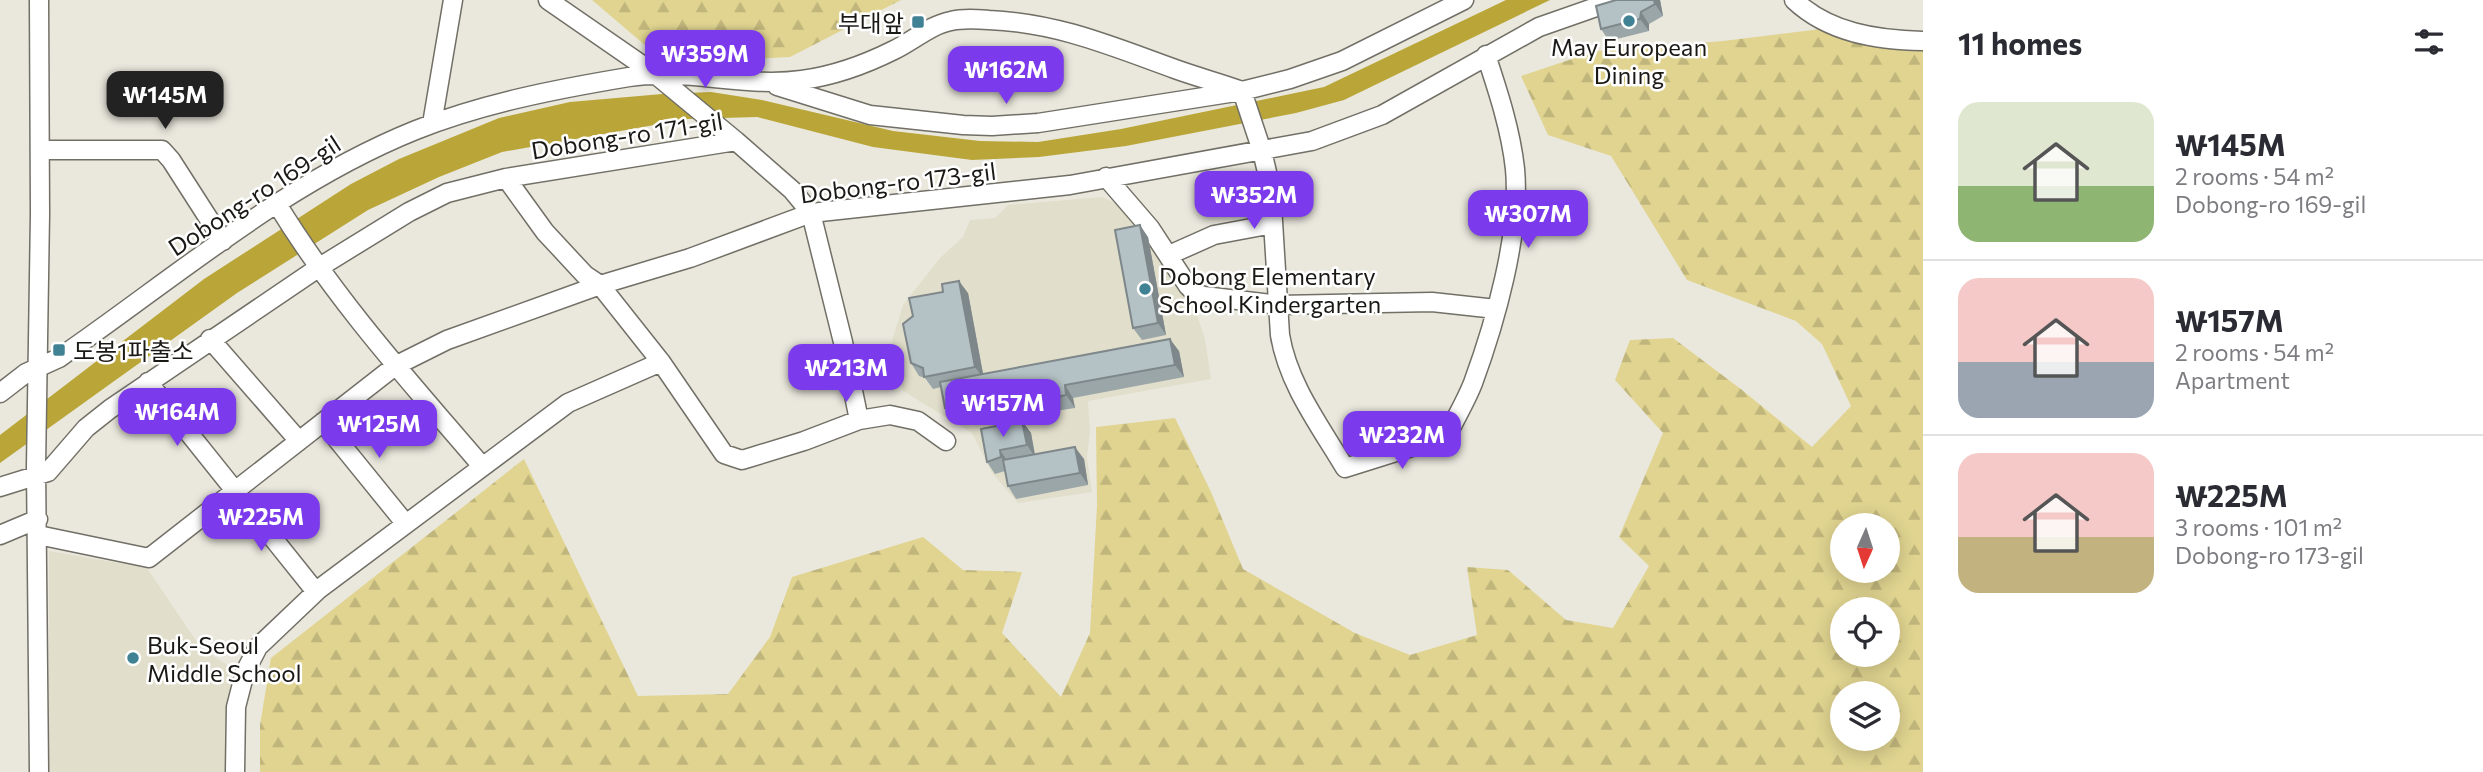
<!DOCTYPE html>
<meta charset="utf-8">
<style>
:root{--surface:#fff;--page:#f2f2f3;--text:#2b2b33;--muted:#7c7c81;--line:#e1e1e2;--accent:#7c3aed}
body{margin:0;font-family:Commissioner,"Noto Sans KR",sans-serif;background:var(--page);color:var(--text);height:100vh;display:flex;flex-direction:column;font-size:26px;white-space:nowrap}
*{box-sizing:border-box;margin:0}
p{font-size:23px;color:var(--muted)}
.icon{flex:none;width:38px;height:38px;fill:none;stroke:currentColor;stroke-width:2;stroke-linecap:round;stroke-linejoin:round}
.map{position:relative;flex:1;overflow:hidden}
.sheet{display:flex;flex-direction:column;background:var(--surface);width:560px}
.sheet>*{flex:none}
.needle{width:46px;rotate:183deg}
.tools{position:absolute;left:1830px;top:513px;display:grid;gap:14px}
.tools a{display:grid;place-items:center;width:70px;height:70px;border-radius:50%;background:var(--surface);box-shadow:0 4px 18px #0003;font-size:35px}
.price{position:absolute;translate:-50% -60px;padding:0 16px;border-radius:14px;background:var(--accent);color:#fff;font-size:23px;line-height:46px;filter:drop-shadow(0 2px 4px #0008)}
.price::after{content:'';position:absolute;left:50%;top:42px;width:21px;height:16px;margin-left:-10px;background:inherit;clip-path:polygon(0 0,100% 0,50% 100%)}
.price.active{background:#222;color:#fff}
ul{padding:0;list-style:none}
li{display:flex;align-items:center;gap:21px;height:175px;padding:0 35px}
li+li{border-top:2px solid var(--line)}
li span{display:grid;place-items:center;flex:none;width:196px;height:140px;border-radius:21px;color:#555}
li>.icon{margin-inline-start:auto}
span .icon{width:84px;height:84px;fill:#fffc;stroke-width:1}
li b{font-size:30px}
h2{display:flex;justify-content:space-between;align-items:center;height:84px;padding:0 35px;font-size:30px}
main{display:flex;flex:1;min-height:0}
.map>svg:first-child{display:block}
</style>
<main>
<div class="map">
<svg width="1923" height="772" viewBox="0 0 1923 772">
<defs>
<pattern id="forest-firs" width="22" height="20" patternUnits="userSpaceOnUse" patternTransform="scale(1.75)"><rect width="22" height="20" fill="#e0d490"/><path d="M5 1l3.5 6h-7zM16 11l3.5 6h-7z" fill="#c0b57b"/></pattern>
</defs>
<rect width="100%" height="100%" fill="#eae8dd"/>
<path fill="#e1decb" d="M 1103,197 L 1126,209 L 1192,300 L 1205,339 L 1211,379 L 1088,401 L 1090,431 L 1087,458 L 1092,492 L 1018,503 L 992,473 L 972,433 L 903,391 L 892,341 L 903,305 L 940,258 L 963,237 L 970,220 L 995,218 L 1008,205 Z
M 49,551 L 147,568 L 201,648 L 232,668 L 229,708 L 231,772 L 49,772 Z"/>
<path fill="url(#forest-firs)" fill-rule="evenodd" d="M 592,0 L 901,0 L 790,57 L 667,64 Z
M 1821,29 L 1923,36 L 1923,772 L 260,772 L 260,725 L 271,658 L 524,459 L 638,696 L 728,694 L 770,637 L 792,577 L 923,537 L 963,570 L 1022,572 L 1002,633 L 1061,697 L 1090,633 L 1097,505 L 1096,427 L 1175,418 L 1211,492 L 1243,569 L 1355,633 L 1410,655 L 1477,635 L 1467,567 L 1508,570 L 1566,620 L 1613,628 L 1649,566 L 1619,537 L 1663,433 L 1615,380 L 1630,340 L 1673,338 L 1742,390 L 1812,447 L 1851,406 L 1822,344 L 1796,321 L 1687,280 L 1611,156 L 1548,135 L 1521,76 L 1596,51 L 1723,41 ZM 1843,525 L 1888,525 L 1888,570 L 1843,570 ZM 1843,609 L 1888,609 L 1888,654 L 1843,654 ZM 1843,693 L 1888,693 L 1888,738 L 1843,738 Z"/>
<path fill="#baa638" d="M 1506,0 L 1550,0 L 1344,100 L 1296,113 L 1126,146 L 1039,157 L 972,160 L 873,147 L 757,117 L 688,119 L 502,152 L 439,177 L 368,210 L 237,293 L 0,463 L 0,435 L 204,279 L 351,184 L 399,159 L 499,118 L 570,102 L 662,94 L 711,92 L 762,100 L 893,131 L 980,141 L 1038,142 L 1121,129 L 1324,87 Z"/>
<g fill="none" stroke-linecap="round" stroke-linejoin="round">
<defs>
<path id="street" d="M 39,0 L 40,214 L 36,467 L 39,772
M 548,0 L 655,74 L 736,141
M 1794,0 C 1829,33 1877,40 1923,41
M 777,86 L 870,115 L 963,125 L 992,126 L 1038,123 L 1242,91 L 1290,79 L 1342,61 L 1464,0
M 1242,91 L 1262,151 L 1271,189 L 1280,335 C 1288,384 1320,426 1345,468 L 1447,436 C 1455,419 1466,401 1473,383 C 1495,323 1521,233 1515,169 C 1511,131 1498,91 1486,55
M 432,124 L 453,0
M 40,150 L 162,150 L 171,160 L 223,241
M 1106,177 L 1150,228 L 1188,286 L 1195,293 L 1204,296 L 1279,305 L 1432,302 L 1496,309
M 506,178 L 545,232 L 585,275 L 600,285 L 661,362 L 724,454 L 742,460 L 804,441 L 859,420 L 890,415 L 918,421 L 946,441
M 277,204 C 335,299 409,381 481,465
M 1169,255 L 1214,235 L 1273,224
M 210,339 L 299,441
M 148,382 L 316,592
M 0,393 L 26,373 L 59,358 C 175,278 284,183 416,130 C 484,103 557,89 629,77 C 686,68 744,88 802,80 C 832,76 866,64 894,50 C 913,41 930,25 951,21 C 963,18 976,19 989,20 C 1058,23 1111,46 1175,69 C 1197,77 1220,83 1242,91
M 323,422 L 405,523
M 0,487 L 48,472 L 86,428 L 110,409 L 318,268 L 409,212 L 447,193 L 506,178 L 736,141 L 792,190 L 811,213 L 843,342 L 859,420
M 0,535 L 38,519
M 38,535 L 149,558 L 395,366 L 447,340 L 600,285 L 690,258 L 811,213 L 1070,185 L 1312,141 L 1382,115 L 1539,27 L 1616,0
M 235,772 L 236,707 L 245,672 L 258,647 L 319,589 L 568,403 L 661,362"/>
</defs>
<use href="#street" stroke="#716f66" stroke-width="21"/>
<use href="#street" stroke="#fff" stroke-width="18"/>
</g>
<path fill="#9ba6a9" d="M 1660,0 L 1663,16 L 1649,24 L 1649,31 L 1609,41 L 1601,29 Z
M 1148,237 L 1166,335 L 1142,340 L 1133,328 Z
M 968,293 L 983,374 L 1179,351 L 1184,377 L 1073,398 L 1075,408 L 1055,411 L 1049,402 L 1023,407 L 1026,419 L 1006,423 L 998,412 L 953,420 L 945,408 L 941,387 L 933,389 L 925,378 L 919,376 L 911,363 L 913,316 Z
M 1022,421 L 1031,433 L 1035,454 L 1084,459 L 1088,485 L 1016,499 L 1008,486 L 1005,471 L 995,474 L 987,462 Z"/>
<path fill="#7e878a" d="M 1654,0 L 1660,0 L 1663,16 L 1655,4 Z
M 1641,12 L 1649,24 L 1649,31 L 1640,19 Z
M 1140,225 L 1148,237 L 1166,335 L 1158,323 Z
M 959,281 L 968,293 L 984,379 L 975,367 Z
M 1170,339 L 1179,351 L 1184,377 L 1175,365 Z
M 1065,385 L 1073,398 L 1075,408 L 1066,395 Z
M 1015,395 L 1023,407 L 1026,419 L 1017,407 Z
M 1022,421 L 1031,433 L 1035,457 L 1027,445 Z
M 1075,447 L 1084,459 L 1088,485 L 1080,473 Z
M 1000,450 L 1008,462 L 1010,470 L 1001,457 Z"/>
<path fill="#b4c1c5" stroke="#7e878a" stroke-width="2" d="M 1616,0 L 1654,0 L 1655,4 L 1641,12 L 1640,19 L 1601,29 L 1596,6 Z
M 1140,225 L 1158,323 L 1133,328 L 1115,230 Z
M 959,281 L 975,367 L 924,377 L 923,368 L 911,363 L 903,324 L 913,316 L 909,298 L 943,292 L 942,284 Z
M 1170,339 L 1175,365 L 1065,385 L 1066,395 L 1047,399 L 1045,389 L 1015,395 L 1017,407 L 997,411 L 995,399 L 945,408 L 940,382 Z
M 1022,421 L 1027,445 L 1000,450 L 1001,457 L 987,462 L 981,429 Z
M 1075,447 L 1080,473 L 1008,486 L 1003,460 Z"/>
<g fill="#418194" stroke="#fff" stroke-width="2.5">
<circle cx="1629" cy="21" r="7"/>
<rect x="911" y="15" width="14" height="14" rx="3.5"/>
<circle cx="1145" cy="289" r="7"/>
<rect x="52" y="343" width="14" height="14" rx="3.5"/>
<circle cx="133" cy="658" r="7"/>
</g>
<g text-anchor="middle" dominant-baseline="central" stroke-width="5" stroke-linejoin="round" paint-order="stroke">
<g font-size="24" fill="#1a1916" stroke="#fff" text-anchor="start">
<text x="904" y="22" text-anchor="end">부대앞</text>
<text x="1629" y="46" text-anchor="middle">May European<tspan x="1629" dy="28">Dining</tspan></text>
<text x="1159" y="275">Dobong Elementary<tspan x="1159" dy="28">School Kindergarten</tspan></text>
<text x="73" y="350">도봉1파출소</text>
<text x="147" y="644">Buk-Seoul<tspan x="147" dy="28">Middle School</tspan></text>
</g>
<g font-size="24" fill="#1a1916" stroke="#fff">
<text transform="translate(627 135) rotate(-9)">Dobong-ro 171-gil</text>
<text transform="translate(898 182) rotate(-7)">Dobong-ro 173-gil</text>
<text transform="translate(254 195) rotate(-33)">Dobong-ro 169-gil</text>
</g>
</g>
</svg>
<div class="tools">
<a><svg class="needle" viewBox="-14 -14 28 28"><path d="M0-13l5 13h-10z" fill="#e53935"/><path d="M0 13l5-13h-10z" fill="#7c7c81"/></svg></a>
<a><svg class="icon" aria-label="locate" viewBox="0 0 24 24"><circle cx="12" cy="12" r="6"/><path d="M12 2v4M12 18v4M2 12h4M18 12h4"/></svg></a>
<a><svg class="icon" aria-label="layers" viewBox="0 0 24 24"><path d="M12 4l9 5-9 5-9-5zM3 14l9 5 9-5"/></svg></a>
</div>
<b class="price" style="left:705px;top:90px">₩359M</b>
<b class="price" style="left:1006px;top:106px">₩162M</b>
<b class="price active" style="left:165px;top:131px">₩145M</b>
<b class="price" style="left:1254px;top:231px">₩352M</b>
<b class="price" style="left:1528px;top:250px">₩307M</b>
<b class="price" style="left:846px;top:404px">₩213M</b>
<b class="price" style="left:1003px;top:439px">₩157M</b>
<b class="price" style="left:177px;top:448px">₩164M</b>
<b class="price" style="left:379px;top:460px">₩125M</b>
<b class="price" style="left:1402px;top:471px">₩232M</b>
<b class="price" style="left:261px;top:553px">₩225M</b>
</div>
<section class="sheet">
<h2>11 homes<svg class="icon" aria-label="filters" viewBox="0 0 24 24"><path d="M4 7h16M4 17h16"/><circle cx="9" cy="7" r="2"/><circle cx="15" cy="17" r="2"/></svg></h2>
<ul>
<li><span style="background:linear-gradient(#dfe7d0 60%,#8fb573 0)"><svg class="icon" aria-label="home" viewBox="0 0 24 24"><path d="M3 11l9-7 9 7M6 9v11h12V9"/></svg></span><div><b>₩145M</b><p>2 rooms · 54 m²</p><p>Dobong-ro 169-gil</p></div></li>
<li><span style="background:linear-gradient(#f6c9c9 60%,#9aa5b1 0)"><svg class="icon" aria-label="home" viewBox="0 0 24 24"><path d="M3 11l9-7 9 7M6 9v11h12V9"/></svg></span><div><b>₩157M</b><p>2 rooms · 54 m²</p><p>Apartment</p></div></li>
<li><span style="background:linear-gradient(#f6c9c9 60%,#c2b280 0)"><svg class="icon" aria-label="home" viewBox="0 0 24 24"><path d="M3 11l9-7 9 7M6 9v11h12V9"/></svg></span><div><b>₩225M</b><p>3 rooms · 101 m²</p><p>Dobong-ro 173-gil</p></div></li>
</ul>
</section>
</main>
